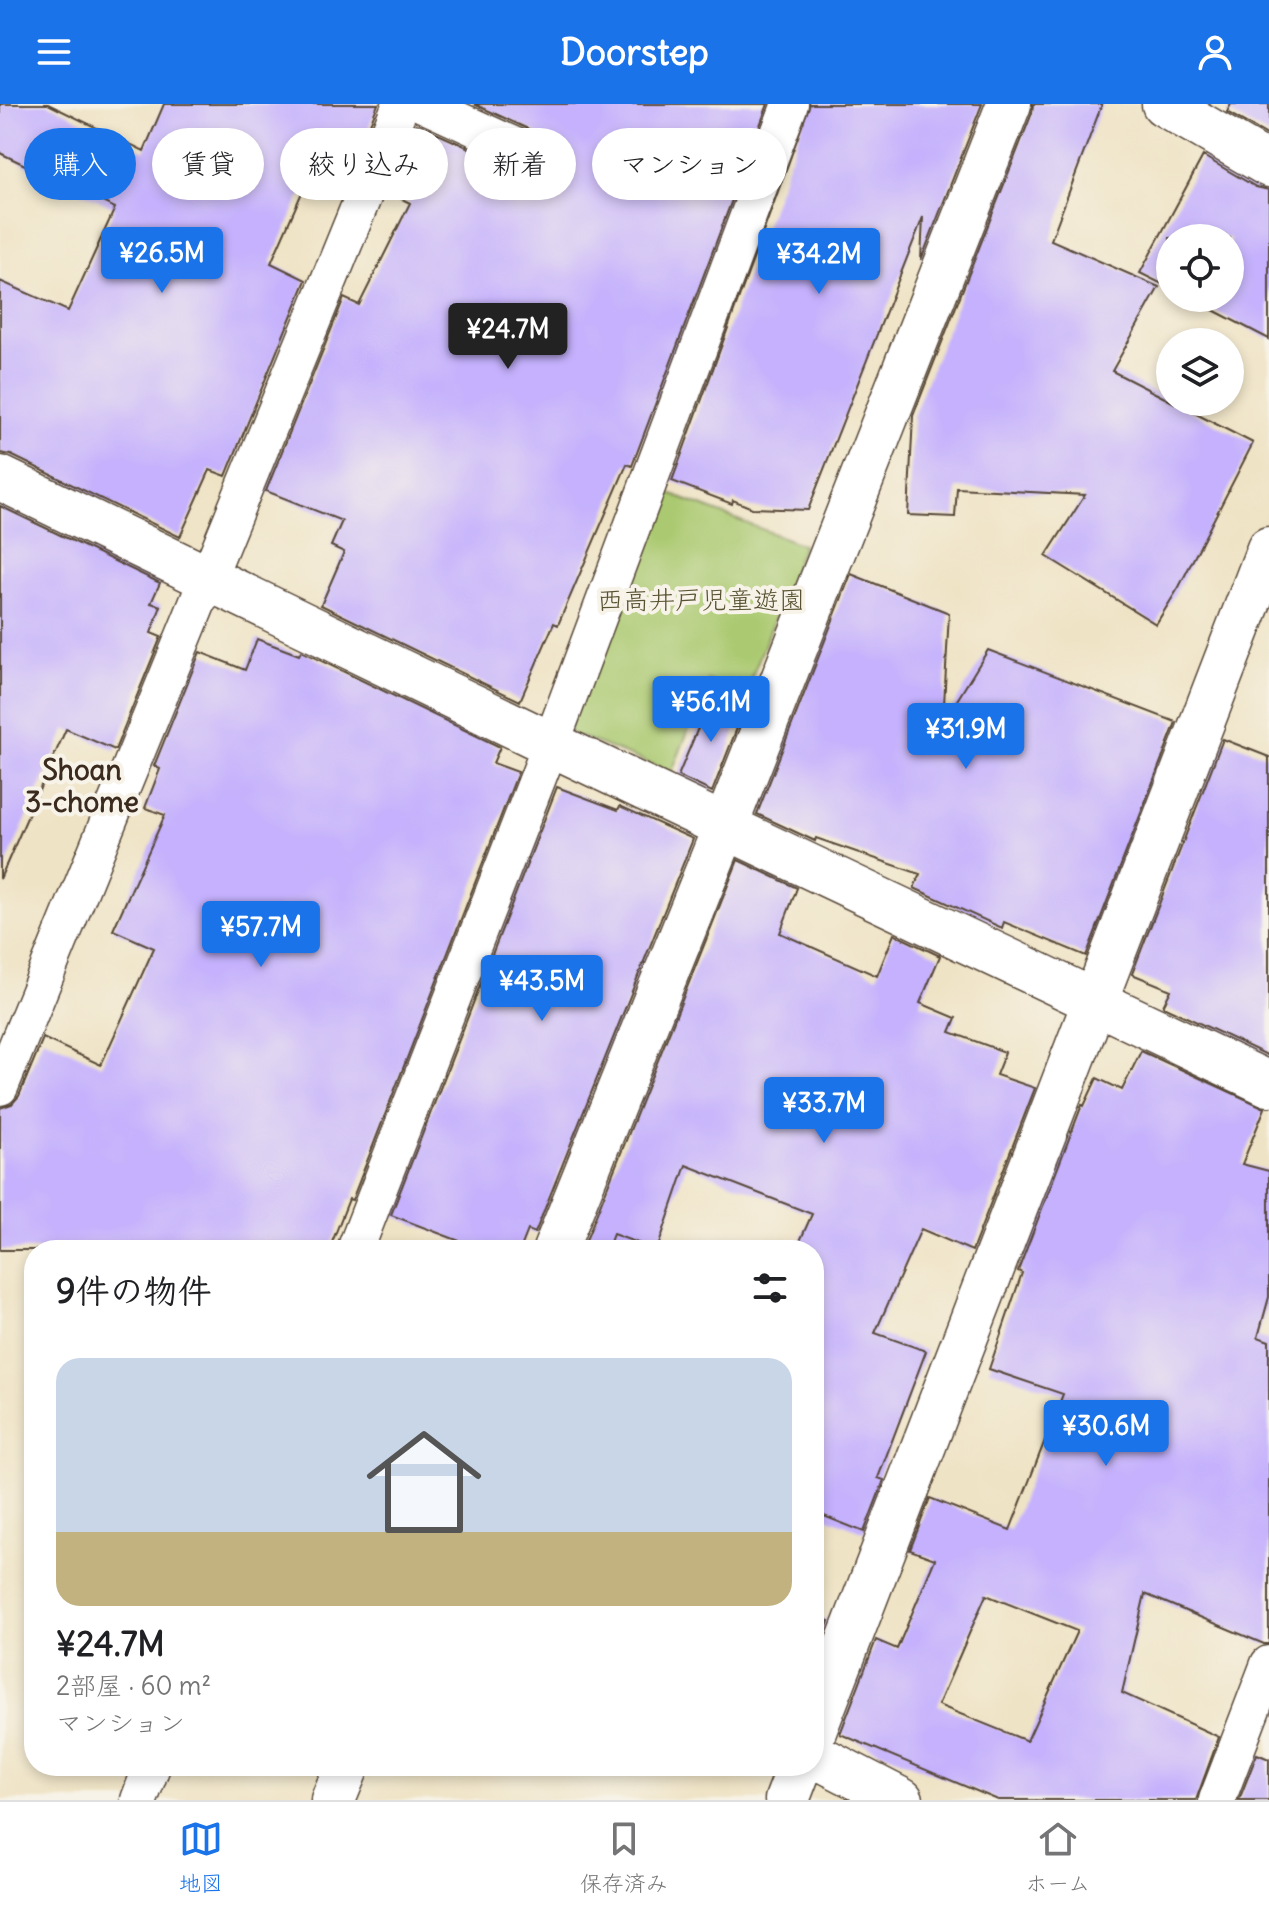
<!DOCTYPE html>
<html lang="ja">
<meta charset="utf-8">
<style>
:root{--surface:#fff;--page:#f2f2f2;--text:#202124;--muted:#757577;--line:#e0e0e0;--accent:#1a73e8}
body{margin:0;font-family:Delius,"Klee One",sans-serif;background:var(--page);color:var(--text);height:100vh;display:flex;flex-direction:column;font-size:30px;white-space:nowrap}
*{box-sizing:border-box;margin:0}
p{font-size:26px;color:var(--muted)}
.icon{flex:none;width:44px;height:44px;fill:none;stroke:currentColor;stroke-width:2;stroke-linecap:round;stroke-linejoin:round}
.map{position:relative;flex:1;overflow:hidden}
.drawer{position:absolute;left:24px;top:1136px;width:800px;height:536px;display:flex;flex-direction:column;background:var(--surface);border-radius:32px;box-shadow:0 4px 12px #0003}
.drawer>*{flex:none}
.banner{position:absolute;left:24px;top:24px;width:800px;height:72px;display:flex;gap:16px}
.tools{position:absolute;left:1156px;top:120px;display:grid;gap:16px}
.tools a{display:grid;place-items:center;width:88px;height:88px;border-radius:50%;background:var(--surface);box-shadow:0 4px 12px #0003;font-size:40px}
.price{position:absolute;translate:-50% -68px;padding:0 18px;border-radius:8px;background:var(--accent);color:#fff;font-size:26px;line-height:52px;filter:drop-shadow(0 2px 4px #0008)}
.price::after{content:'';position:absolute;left:50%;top:48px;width:24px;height:18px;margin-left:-12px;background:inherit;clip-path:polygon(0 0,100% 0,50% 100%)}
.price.selected{background:#222;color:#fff}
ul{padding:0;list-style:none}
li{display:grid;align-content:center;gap:16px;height:424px;padding:0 32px}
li+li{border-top:2px solid var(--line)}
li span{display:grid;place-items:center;height:248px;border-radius:24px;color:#555}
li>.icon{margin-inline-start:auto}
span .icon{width:144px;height:144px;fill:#fffc;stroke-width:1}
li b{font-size:34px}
h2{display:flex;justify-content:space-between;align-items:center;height:96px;padding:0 32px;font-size:34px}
.tag{padding:0 28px;border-radius:36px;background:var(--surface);box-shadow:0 4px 12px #0003;font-size:28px;line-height:72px}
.tag.selected{background:var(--accent);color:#fff}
header{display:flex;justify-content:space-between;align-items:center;height:104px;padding:0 32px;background:var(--accent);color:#fff;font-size:36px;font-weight:800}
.dock{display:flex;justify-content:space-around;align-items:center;height:112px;border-top:2px solid var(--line);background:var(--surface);font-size:22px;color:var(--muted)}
.dock a{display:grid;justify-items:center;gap:4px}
.dock .selected{color:var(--accent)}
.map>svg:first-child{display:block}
</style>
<header><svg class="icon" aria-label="menu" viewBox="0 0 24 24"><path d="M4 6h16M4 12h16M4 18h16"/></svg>Doorstep<svg class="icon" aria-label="person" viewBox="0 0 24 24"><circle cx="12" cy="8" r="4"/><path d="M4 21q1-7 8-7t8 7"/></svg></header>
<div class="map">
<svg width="1269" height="1696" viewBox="0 0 1269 1696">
<rect width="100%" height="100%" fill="#f7f3e8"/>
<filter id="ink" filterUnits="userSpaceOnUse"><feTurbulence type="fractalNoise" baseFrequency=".0125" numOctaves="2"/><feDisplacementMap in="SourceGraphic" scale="16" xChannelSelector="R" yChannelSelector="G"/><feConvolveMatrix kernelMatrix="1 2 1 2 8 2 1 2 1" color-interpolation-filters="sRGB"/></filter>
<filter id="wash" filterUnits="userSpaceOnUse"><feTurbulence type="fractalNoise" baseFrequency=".006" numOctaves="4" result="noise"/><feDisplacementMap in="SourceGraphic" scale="32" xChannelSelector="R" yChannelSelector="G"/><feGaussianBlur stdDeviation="1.8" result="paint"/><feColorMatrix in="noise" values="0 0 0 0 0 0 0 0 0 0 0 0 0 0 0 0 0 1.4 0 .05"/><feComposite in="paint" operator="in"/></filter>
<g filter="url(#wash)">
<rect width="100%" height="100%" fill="#efe3c5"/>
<path fill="#aac970" stroke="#727a47" stroke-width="2" d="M 662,387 L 803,441 L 745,591 L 708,576 L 672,668 L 568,628 Z"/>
<g id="blocks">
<path fill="#c5b1fd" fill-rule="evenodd" d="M 0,0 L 48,0 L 144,47 L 164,0 L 378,0 L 350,70 L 322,56 L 319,63 L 314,61 L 271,159 L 306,176 L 226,372 L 210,366 L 180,433 L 11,351 L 0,349 L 0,177 L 68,207 L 115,104 L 0,49 Z
M 474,0 L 768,0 L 632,362 L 627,360 L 558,521 L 554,519 L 520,597 L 321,501 L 344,448 L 331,442 L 342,417 L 266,387 L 344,194 L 359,201 L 410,99 L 388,88 L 416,20 L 518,66 L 527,68 L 538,64 L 545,56 L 547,44 L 543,36 L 535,28 Z
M 810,0 L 982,0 L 921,156 L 923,113 L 808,406 L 752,404 L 733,396 L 732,400 L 672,377 Z
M 1033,0 L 1102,0 L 1051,136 L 1159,183 L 1112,267 L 1253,339 L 1179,483 L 1156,520 L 1046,452 L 1085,391 L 957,384 L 955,413 L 908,411 L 913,312 L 1032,9 Z
M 1231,0 L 1269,0 L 1269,32 L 1227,8 Z
M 1203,52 L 1256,83 L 1269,86 L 1269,235 L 1190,194 L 1230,194 L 1230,134 L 1170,134 L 1170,184 L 1140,169 Z
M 0,402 L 160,479 L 151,499 L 161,502 L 151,529 L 161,533 L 115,646 L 66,625 L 0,775 Z
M 851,470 L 949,509 L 943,619 L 988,546 L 1176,618 L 1086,852 L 1004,818 L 1002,824 L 914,784 L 920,770 L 816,734 L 815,737 L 757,710 Z
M 257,535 L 299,551 L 301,547 L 500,643 L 493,659 L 518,668 L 352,1096 L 349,1095 L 329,1146 L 0,1146 L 0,1004 L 12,1000 L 19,992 L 43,934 L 101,961 L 154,844 L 113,826 L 165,711 L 145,704 L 160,665 L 154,662 L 200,548 L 245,566 Z
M 711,593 L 744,606 L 712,688 L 678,672 Z
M 1223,635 L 1269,653 L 1269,952 L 1163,902 L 1171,886 L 1132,870 Z
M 557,683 L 618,706 L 620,702 L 693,735 L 535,1129 L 528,1126 L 520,1146 L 483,1146 L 391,1111 Z
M 738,756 L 797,784 L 780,829 L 877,872 L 894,830 L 940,852 L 920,899 L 956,914 L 950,928 L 1005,948 L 996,971 L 1035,984 L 972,1147 L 921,1125 L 875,1229 L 926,1247 L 878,1374 L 884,1376 L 864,1428 L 814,1408 L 814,1146 L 796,1146 L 812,1110 L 686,1061 L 657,1146 L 613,1130 L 607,1146 L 583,1144 Z
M 1141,947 L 1265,1004 L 1242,1060 L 1269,1067 L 1269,1193 L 1258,1233 L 1269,1237 L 1269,1540 L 1264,1540 L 1145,1490 L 1122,1589 L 1219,1633 L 1196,1696 L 998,1696 L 840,1630 L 876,1536 L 897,1545 L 935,1455 L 910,1446 L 930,1394 L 1010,1426 L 1063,1290 L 989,1265 L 1022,1169 L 1018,1167 L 1082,1001 L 1084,1002 L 1097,974 L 1122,986 ZM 986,1491 L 1077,1527 L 1027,1637 L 938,1601 Z
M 814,1511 L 829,1517 L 814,1557 Z
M 1257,1650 L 1269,1655 L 1269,1696 L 1239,1696 Z"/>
</g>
</g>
<g filter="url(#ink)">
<use href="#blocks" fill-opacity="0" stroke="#564637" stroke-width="2"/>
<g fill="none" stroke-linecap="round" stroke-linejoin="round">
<defs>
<path id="lane" d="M 423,0 L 526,47
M 0,983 L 401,0
M 355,1146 L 551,640 L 790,0
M 139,1696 L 152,1662
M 1217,1696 L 1269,1560"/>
<path id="street" d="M 1164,0 L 1269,61
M 0,374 L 551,640 L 1269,980
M 555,1146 L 725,723 L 1009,0
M 814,1627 L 1269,445
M 814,1651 L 901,1696
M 333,1696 L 347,1662
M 787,1696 L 800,1662"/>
</defs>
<use href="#lane" stroke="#564637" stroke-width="39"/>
<use href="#street" stroke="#564637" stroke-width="47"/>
<use href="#lane" stroke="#fff" stroke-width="36"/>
<use href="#street" stroke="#fff" stroke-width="44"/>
</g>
</g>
<g text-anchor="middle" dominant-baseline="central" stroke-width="8" stroke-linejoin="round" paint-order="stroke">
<g font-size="26" fill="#575232" stroke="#f7f3e8">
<text x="701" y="495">西高井戸児童遊園</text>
</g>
<g font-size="28" font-weight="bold" fill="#3b2a1e" stroke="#f7f3e8">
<text x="82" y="666">Shoan<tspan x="82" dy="32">3-chome</tspan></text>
</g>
</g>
</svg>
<div class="tools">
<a><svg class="icon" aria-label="locate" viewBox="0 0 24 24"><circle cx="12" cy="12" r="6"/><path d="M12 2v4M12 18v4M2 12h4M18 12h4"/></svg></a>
<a><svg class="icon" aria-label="layers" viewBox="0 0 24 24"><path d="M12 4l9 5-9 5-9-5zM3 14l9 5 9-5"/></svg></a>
</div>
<b class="price" style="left:162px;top:191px">¥26.5M</b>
<b class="price" style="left:819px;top:192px">¥34.2M</b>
<b class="price selected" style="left:508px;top:267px">¥24.7M</b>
<b class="price" style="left:711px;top:640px">¥56.1M</b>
<b class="price" style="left:966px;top:667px">¥31.9M</b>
<b class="price" style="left:261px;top:865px">¥57.7M</b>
<b class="price" style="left:542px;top:919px">¥43.5M</b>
<b class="price" style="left:824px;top:1041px">¥33.7M</b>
<b class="price" style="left:1106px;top:1364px">¥30.6M</b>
<div class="banner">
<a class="tag selected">購入</a>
<a class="tag">賃貸</a>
<a class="tag">絞り込み</a>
<a class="tag">新着</a>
<a class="tag">マンション</a>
</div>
<section class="drawer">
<h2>9件の物件<svg class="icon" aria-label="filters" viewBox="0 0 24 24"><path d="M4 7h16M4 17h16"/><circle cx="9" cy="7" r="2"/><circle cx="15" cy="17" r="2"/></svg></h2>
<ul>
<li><span style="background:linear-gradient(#c9d6e8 70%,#c2b280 0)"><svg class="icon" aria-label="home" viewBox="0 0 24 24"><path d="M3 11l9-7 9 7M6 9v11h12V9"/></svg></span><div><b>¥24.7M</b><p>2部屋 · 60 m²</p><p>マンション</p></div></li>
</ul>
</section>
</div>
<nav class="dock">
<a class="selected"><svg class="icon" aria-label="map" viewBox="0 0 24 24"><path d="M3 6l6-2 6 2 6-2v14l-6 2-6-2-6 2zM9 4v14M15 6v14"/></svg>地図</a>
<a><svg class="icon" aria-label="saved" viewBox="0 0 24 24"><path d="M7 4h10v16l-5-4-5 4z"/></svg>保存済み</a>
<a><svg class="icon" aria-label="home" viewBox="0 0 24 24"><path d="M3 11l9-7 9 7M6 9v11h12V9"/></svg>ホーム</a>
</nav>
